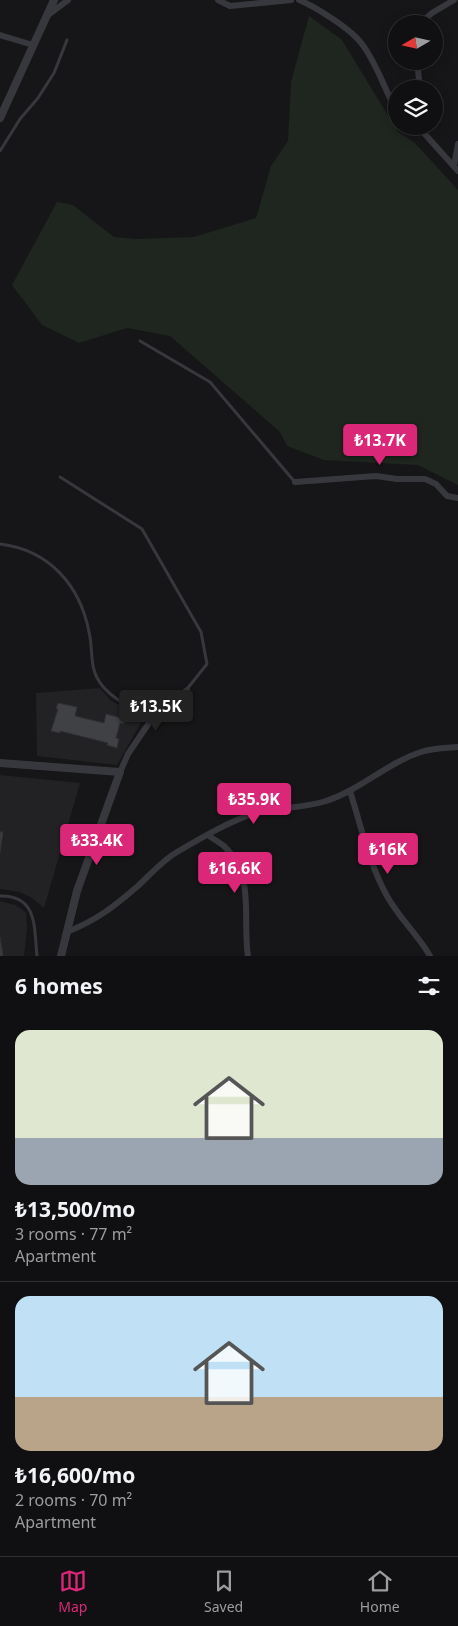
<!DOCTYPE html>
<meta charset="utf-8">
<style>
:root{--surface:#101012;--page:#19191b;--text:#f1f3f6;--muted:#9c9d9f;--line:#303032;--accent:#db2777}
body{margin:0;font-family:"Noto Sans",sans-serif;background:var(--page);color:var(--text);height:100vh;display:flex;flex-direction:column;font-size:19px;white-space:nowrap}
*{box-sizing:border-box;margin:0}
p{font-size:16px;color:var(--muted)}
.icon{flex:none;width:28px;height:28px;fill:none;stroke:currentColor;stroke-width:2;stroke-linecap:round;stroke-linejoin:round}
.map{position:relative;height:956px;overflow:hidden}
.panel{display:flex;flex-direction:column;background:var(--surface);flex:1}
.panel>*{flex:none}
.needle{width:32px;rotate:261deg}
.tools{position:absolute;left:388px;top:15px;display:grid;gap:10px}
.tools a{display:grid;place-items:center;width:55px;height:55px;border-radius:50%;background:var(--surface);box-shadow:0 2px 12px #0003,0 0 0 1px var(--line);font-size:25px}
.price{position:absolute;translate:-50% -42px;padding:0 11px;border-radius:5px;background:var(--accent);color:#fff;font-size:16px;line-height:32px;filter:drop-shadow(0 1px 2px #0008)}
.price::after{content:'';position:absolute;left:50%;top:30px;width:15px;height:11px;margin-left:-8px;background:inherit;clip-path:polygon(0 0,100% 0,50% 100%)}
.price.active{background:#222;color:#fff}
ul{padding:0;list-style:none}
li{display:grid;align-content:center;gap:10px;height:265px;padding:0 15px}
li+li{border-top:1px solid var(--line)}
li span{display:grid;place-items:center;height:155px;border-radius:15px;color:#555}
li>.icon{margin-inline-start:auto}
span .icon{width:90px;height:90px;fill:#fffc;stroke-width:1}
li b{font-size:21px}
h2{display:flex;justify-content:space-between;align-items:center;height:60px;padding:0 15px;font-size:21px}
.tab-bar{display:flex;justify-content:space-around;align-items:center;height:70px;border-top:1px solid var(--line);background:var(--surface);font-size:14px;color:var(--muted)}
.tab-bar a{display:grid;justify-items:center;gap:2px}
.tab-bar .active{color:var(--accent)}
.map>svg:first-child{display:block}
</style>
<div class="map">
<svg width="458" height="956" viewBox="0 0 458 956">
<rect width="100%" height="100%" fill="#161618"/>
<path fill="#222225" d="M 100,688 L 111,701 L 144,717 L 117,765 L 37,756 L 36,693 Z
M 0,775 L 80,783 L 44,908 L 32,898 L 20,892 L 0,889 Z
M 0,901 L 15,905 L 26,912 L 27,929 L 24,956 L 0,956 Z"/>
<path fill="#1e261f" d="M 309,16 L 342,40 L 398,132 L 414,142 L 458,190 L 458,485 L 418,465 L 324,460 L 287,446 L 280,432 L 170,336 L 127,328 L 79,343 L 42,325 L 12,285 L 57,202 L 73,205 L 114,237 L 137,239 L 194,237 L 256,218 L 271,166 L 288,141 L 291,82 Z"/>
<path fill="#404145" stroke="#303034" d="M 58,703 L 77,707 L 75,716 L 104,723 L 106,714 L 125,719 L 124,724 L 120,723 L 116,738 L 119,739 L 117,748 L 107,745 L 108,743 L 60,731 L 60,733 L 51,731 L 58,709 L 56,709 Z
M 0,832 L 3,832 L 0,853 Z
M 0,937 L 3,956 L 0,956 Z"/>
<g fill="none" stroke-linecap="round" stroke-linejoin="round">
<path stroke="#37383d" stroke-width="3" d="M 0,151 L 20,119 L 38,98 L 54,73 L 67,40
M 140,341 L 210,382 L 294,481
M 60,477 L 142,529 L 201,632 L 207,664 L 187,689
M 0,544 C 49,550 80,585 89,632 C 92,643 91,661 94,670 C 101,695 131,708 152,717
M 0,896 C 38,895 34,928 37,956"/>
<path stroke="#37383d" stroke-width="6" d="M 218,0 L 230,6 L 291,0
M 299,0 C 316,7 351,29 362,44 C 377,64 384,88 396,110
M 48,15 L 68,0
M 419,24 L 432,13 L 454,0
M 0,35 L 33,45
M 417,61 L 420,89
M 414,126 L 422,131 L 458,171
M 454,166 L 458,144
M 295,482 L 376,476 L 397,479 L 425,479 L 436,484 L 447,496 L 458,498
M 120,772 L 128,754 L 153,717 L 187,690
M 350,791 C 361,826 369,864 387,896 C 399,918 418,935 430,956
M 208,835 C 213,839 219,842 224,846 C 256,876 242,918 248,956
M 67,932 C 97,920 115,906 139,885 C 151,874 163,860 177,852 C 201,838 231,820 259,812 C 281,807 305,808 326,801 C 360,790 387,763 421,752 C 433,748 445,748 458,747"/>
<path stroke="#37383d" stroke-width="8" d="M 0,118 L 54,0
M 0,763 L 120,772 L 77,891 L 61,956"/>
</g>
</svg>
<div class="tools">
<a><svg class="needle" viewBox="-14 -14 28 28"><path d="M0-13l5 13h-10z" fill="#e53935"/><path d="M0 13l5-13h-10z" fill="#9c9d9f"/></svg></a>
<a><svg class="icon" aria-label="layers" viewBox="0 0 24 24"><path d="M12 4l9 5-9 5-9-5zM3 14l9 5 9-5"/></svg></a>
</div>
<b class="price" style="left:380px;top:466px">₺13.7K</b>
<b class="price active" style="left:156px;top:732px">₺13.5K</b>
<b class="price" style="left:254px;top:825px">₺35.9K</b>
<b class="price" style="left:97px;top:866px">₺33.4K</b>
<b class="price" style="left:388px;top:875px">₺16K</b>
<b class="price" style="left:235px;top:894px">₺16.6K</b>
</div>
<section class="panel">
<h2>6 homes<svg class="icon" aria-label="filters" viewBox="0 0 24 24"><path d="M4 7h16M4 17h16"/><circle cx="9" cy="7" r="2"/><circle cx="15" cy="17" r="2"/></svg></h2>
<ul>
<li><span style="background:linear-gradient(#dfe7d0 70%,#9aa5b1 0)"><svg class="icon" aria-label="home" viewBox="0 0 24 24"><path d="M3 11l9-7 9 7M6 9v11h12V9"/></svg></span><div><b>₺13,500/mo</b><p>3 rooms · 77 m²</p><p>Apartment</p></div></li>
<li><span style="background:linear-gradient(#bfe0f5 65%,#b9a48a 0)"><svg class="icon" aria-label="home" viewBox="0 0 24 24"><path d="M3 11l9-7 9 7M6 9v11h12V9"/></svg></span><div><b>₺16,600/mo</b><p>2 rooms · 70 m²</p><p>Apartment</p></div></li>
</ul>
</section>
<nav class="tab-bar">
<a class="active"><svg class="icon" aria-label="map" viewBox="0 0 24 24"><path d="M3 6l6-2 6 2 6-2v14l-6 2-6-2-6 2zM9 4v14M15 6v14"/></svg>Map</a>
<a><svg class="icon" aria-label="saved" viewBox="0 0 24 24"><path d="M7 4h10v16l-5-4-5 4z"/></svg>Saved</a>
<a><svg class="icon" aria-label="home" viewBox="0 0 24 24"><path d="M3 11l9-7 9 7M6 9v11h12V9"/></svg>Home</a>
</nav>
